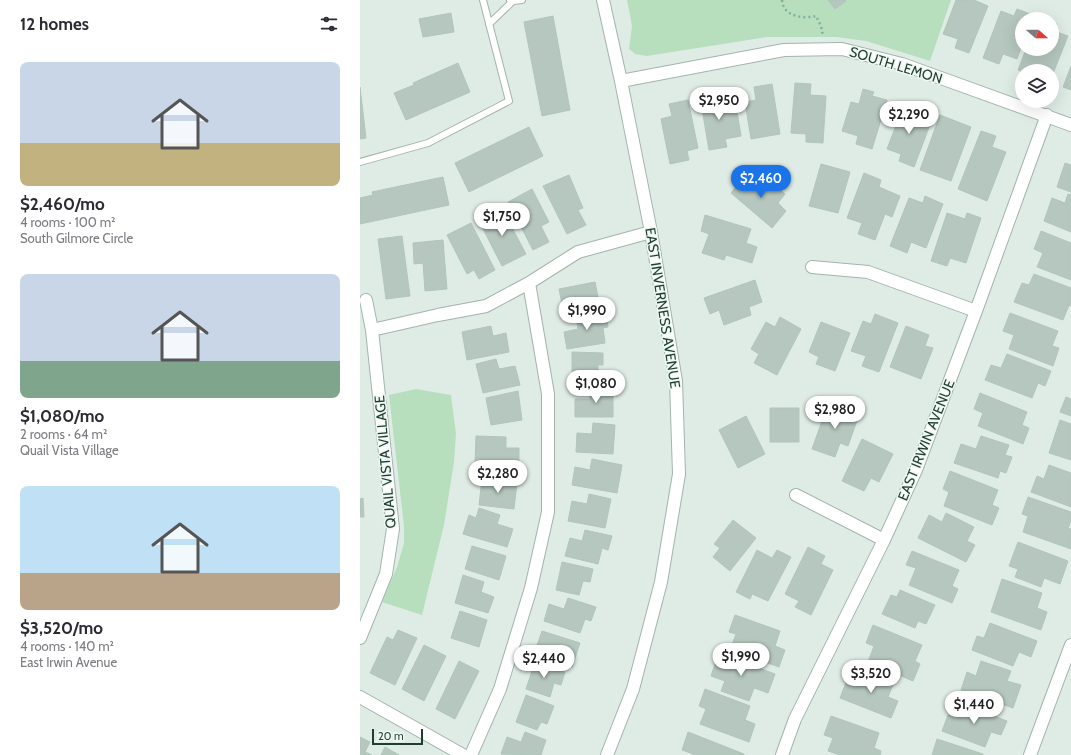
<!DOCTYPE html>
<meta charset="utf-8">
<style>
:root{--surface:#fff;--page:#f2f2f3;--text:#2b2b33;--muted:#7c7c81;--accent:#1a73e8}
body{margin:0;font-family:Cabin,sans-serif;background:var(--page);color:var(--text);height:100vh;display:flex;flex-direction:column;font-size:15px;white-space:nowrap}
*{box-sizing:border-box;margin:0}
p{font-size:13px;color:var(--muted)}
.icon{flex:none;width:22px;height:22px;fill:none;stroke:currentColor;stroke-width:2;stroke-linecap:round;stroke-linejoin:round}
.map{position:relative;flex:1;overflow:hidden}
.panel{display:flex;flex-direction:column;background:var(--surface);width:360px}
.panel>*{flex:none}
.needle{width:26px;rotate:110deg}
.buttons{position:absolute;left:655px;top:12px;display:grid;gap:8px}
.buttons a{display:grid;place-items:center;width:44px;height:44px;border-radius:50%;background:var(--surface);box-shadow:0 4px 16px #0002;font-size:20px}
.scale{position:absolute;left:12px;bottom:10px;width:51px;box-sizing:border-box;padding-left:4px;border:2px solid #1f3d32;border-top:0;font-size:11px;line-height:14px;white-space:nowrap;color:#1f3d32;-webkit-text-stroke:3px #f0f8f3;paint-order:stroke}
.price{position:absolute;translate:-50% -34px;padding:0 9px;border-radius:14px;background:#fff;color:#222;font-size:13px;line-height:26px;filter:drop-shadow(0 1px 2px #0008)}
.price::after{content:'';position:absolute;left:50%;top:24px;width:12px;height:9px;margin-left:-6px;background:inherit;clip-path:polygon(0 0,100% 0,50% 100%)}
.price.on{background:var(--accent);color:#fff}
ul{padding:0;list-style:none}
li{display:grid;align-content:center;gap:8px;height:212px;padding:0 20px}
li span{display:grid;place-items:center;height:124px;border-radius:8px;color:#555}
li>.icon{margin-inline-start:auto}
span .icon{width:72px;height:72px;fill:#fffc;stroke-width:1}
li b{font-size:17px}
h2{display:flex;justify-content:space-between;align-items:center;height:48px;padding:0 20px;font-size:17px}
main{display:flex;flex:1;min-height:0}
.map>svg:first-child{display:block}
</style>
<main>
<section class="panel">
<h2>12 homes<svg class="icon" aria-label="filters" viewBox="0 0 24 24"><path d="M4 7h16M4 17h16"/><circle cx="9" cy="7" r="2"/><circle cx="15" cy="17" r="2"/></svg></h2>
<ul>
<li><span style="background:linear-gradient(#c9d6e8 65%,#c2b280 0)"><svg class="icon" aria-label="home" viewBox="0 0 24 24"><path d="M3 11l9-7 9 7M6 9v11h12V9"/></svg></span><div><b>$2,460/mo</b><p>4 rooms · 100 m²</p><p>South Gilmore Circle</p></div></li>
<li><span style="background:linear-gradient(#c9d6e8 70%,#7fa58c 0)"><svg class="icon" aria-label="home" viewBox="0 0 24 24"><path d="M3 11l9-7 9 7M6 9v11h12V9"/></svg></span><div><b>$1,080/mo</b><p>2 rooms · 64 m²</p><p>Quail Vista Village</p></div></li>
<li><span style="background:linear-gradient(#bfe0f5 70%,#b9a48a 0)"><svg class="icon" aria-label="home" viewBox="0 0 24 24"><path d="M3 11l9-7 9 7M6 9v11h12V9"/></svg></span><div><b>$3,520/mo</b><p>4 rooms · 140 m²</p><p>East Irwin Avenue</p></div></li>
</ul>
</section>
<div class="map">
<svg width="711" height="755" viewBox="0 0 711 755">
<rect width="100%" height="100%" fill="#dfece5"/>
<path fill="#b7dfbe" d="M 267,0 L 591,0 L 570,61 L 506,41 L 476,37 L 407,37 L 287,56 L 275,54 L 269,49 L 272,26 Z
M 56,389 L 91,395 L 96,434 L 94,462 L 84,525 L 62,615 L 22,602 L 37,567 L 44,543 L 44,526 L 29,395 Z"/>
<path fill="#b5c7be" stroke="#b1c6bb" d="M 468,0 L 485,0 L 486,1 L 475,9 Z
M 596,0 L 614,0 L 628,6 L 609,53 L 595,48 L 598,39 L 583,34 Z
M 657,9 L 673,15 L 672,19 L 662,19 L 662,45 L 657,59 L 643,54 L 639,64 L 623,58 L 641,11 L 654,16 Z
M 91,13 L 94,32 L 63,37 L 59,19 Z
M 193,16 L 210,110 L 182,116 L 164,22 Z
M 692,22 L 697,24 L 694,31 L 708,36 L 692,76 L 692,71 L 662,72 L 658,70 L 666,49 L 692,49 Z
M 98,63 L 110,92 L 46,120 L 34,93 L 54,85 L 53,83 Z
M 711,66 L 711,90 L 703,87 Z
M 435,83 L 451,84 L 450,95 L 466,96 L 463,143 L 446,142 L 446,134 L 431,133 Z
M 412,84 L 420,134 L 391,139 L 385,102 L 396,100 L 394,87 Z
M 0,87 L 6,138 L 0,139 Z
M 503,89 L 514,92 L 512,96 L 527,100 L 512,149 L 496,144 L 498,136 L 482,131 L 491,102 L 499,104 Z
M 363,93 L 366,106 L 376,105 L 381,136 L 365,139 L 367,147 L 349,150 L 340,97 Z
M 328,100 L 338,148 L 327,151 L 329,160 L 310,164 L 301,119 L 312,116 L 309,104 Z
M 545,102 L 560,108 L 556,116 L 571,122 L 554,167 L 539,161 L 541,154 L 527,149 Z
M 580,115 L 611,127 L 591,181 L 560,170 Z
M 169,127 L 183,156 L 109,192 L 95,163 Z
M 621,131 L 636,136 L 632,147 L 646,152 L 627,201 L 598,189 Z
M 705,163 L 711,165 L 711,192 L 697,187 Z
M 461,164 L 490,172 L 478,213 L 449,206 Z
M 401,173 L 425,194 L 418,203 L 426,211 L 412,228 L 371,193 L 384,176 L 392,183 Z
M 504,173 L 521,180 L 519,187 L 540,196 L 532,217 L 525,214 L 515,240 L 498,234 L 502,223 L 487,218 Z
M 209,175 L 223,208 L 218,210 L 226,225 L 207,234 L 183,186 Z
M 83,177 L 89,205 L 0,224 L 0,198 L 13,195 L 12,192 Z
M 172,189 L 189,222 L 181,226 L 189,242 L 173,250 L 148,202 Z
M 708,194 L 711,195 L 711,232 L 684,221 L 692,198 L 705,203 Z
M 565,196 L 583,204 L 566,248 L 551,242 L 547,253 L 530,246 L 549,198 L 563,203 Z
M 141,207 L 166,254 L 142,266 L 118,219 Z
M 587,213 L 605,219 L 607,213 L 621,218 L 606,263 L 590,258 L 587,266 L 571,261 Z
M 345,215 L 391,229 L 386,243 L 397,247 L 392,263 L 366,255 L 364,260 L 342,253 L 349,234 L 341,231 Z
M 111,223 L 135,270 L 119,279 L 114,270 L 107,274 L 87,235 Z
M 681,231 L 711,243 L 711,280 L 677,267 L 683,253 L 674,249 Z
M 42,236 L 50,296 L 26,299 L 18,239 Z
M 83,240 L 87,289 L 65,291 L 63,263 L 54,264 L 53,243 Z
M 674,274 L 711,288 L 711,306 L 709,305 L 703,320 L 654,302 L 662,283 L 669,285 Z
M 395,280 L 402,302 L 389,307 L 391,315 L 364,325 L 359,310 L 350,314 L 344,298 Z
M 235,282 L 240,307 L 204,314 L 199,289 Z
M 246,312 L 248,327 L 243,328 L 245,343 L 207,349 L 204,332 L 218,329 L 216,316 Z
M 650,313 L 698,331 L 692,346 L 699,348 L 693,366 L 649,349 L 654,335 L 643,331 Z
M 515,314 L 538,323 L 519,372 L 502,366 L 506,356 L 491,351 L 503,321 L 511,324 Z
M 420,317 L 441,329 L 417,375 L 394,363 L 399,354 L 391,349 L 406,322 L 415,327 Z
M 461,322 L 490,333 L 475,371 L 456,364 L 459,357 L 449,352 Z
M 131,326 L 133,336 L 146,333 L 149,352 L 107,360 L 102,332 Z
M 546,326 L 569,335 L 565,346 L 573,348 L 561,379 L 530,367 Z
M 212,352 L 243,353 L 243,365 L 238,365 L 238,381 L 212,381 Z
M 647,354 L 691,371 L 685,386 L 678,383 L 672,398 L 625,380 L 631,365 L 641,368 Z
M 136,359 L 139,369 L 155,366 L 160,385 L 123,393 L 116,364 Z
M 230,388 L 253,388 L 253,417 L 215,417 L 215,399 L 230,399 Z
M 158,391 L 162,420 L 131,425 L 126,398 Z
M 620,393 L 667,412 L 662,425 L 669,428 L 663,444 L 618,426 L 623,413 L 614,409 Z
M 706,397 L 711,399 L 711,416 L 700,412 Z
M 468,404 L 499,415 L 488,446 L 480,443 L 475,457 L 452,449 Z
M 410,408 L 439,408 L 439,442 L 410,442 Z
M 386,416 L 405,454 L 378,468 L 359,430 Z
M 700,420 L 711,424 L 711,460 L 689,453 Z
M 233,423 L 255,425 L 253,454 L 216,452 L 217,433 L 232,434 Z
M 116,436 L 146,437 L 146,448 L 159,448 L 159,465 L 115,464 Z
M 621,436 L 649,445 L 645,455 L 652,457 L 646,473 L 640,471 L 638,478 L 594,463 L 601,444 L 616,449 Z
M 502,439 L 533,454 L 519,482 L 511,478 L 504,491 L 482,481 Z
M 232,459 L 262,465 L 257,493 L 212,485 L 215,467 L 230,470 Z
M 689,465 L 711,473 L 711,507 L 671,492 L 677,476 L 684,479 Z
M 590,471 L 638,490 L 632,505 L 639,508 L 632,525 L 584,506 L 589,492 L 583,489 Z
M 122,479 L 157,483 L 154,509 L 119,505 Z
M 229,494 L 251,499 L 245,528 L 208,521 L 212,501 L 227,504 Z
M 668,497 L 711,512 L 711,521 L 708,528 L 711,529 L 711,549 L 663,532 L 668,516 L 662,514 Z
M 3,498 L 4,517 L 0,517 L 0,499 Z
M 119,508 L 140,515 L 137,524 L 153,529 L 147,547 L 103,534 L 109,515 L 116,518 Z
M 586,513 L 614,527 L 607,541 L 615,545 L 606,562 L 558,538 L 569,515 L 582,522 Z
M 373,520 L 396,538 L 370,571 L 353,557 L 360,548 L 354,544 Z
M 225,530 L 252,536 L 248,550 L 242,548 L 238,564 L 205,556 L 210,538 L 222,541 Z
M 658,542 L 708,561 L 700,584 L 684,578 L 681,587 L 655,577 L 658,569 L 649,566 Z
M 112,546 L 146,556 L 139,580 L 105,569 Z
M 448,547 L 465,556 L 461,564 L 473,570 L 451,615 L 435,607 L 439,601 L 425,594 Z
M 397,550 L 412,558 L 417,550 L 431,557 L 408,601 L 392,594 L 390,599 L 376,592 Z
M 552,551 L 599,570 L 592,586 L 598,589 L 592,603 L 549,585 L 556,568 L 546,565 Z
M 202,562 L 233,569 L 230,582 L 223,581 L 219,595 L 196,590 Z
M 103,575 L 124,582 L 121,592 L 134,597 L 128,613 L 95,603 Z
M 642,579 L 682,593 L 677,608 L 687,612 L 681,630 L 631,612 Z
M 540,590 L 575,605 L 566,624 L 558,621 L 555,628 L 522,614 L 531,595 L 537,597 Z
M 208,598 L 236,607 L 231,621 L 225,619 L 220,633 L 184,621 L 189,604 L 204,609 Z
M 100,611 L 127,620 L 119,647 L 91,638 Z
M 375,615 L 420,631 L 415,646 L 425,650 L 419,667 L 370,650 L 376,634 L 369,632 Z
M 630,623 L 677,641 L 671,657 L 659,652 L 653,666 L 612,650 L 617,636 L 624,638 Z
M 513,625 L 562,645 L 555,661 L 560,664 L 553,681 L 508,662 L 514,646 L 506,643 Z
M 38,630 L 57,638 L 35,685 L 10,673 L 27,637 L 33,640 Z
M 182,631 L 220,643 L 212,667 L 174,654 Z
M 64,645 L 86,656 L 64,701 L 42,689 Z
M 359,653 L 415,674 L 408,693 L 394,688 L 389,701 L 361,691 L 365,681 L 351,676 Z
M 99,661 L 119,671 L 95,719 L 76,709 Z
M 621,661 L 651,671 L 647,681 L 661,685 L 653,708 L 601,690 L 607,672 L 616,676 Z
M 175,662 L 205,672 L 201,685 L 194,683 L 190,697 L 166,689 Z
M 506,672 L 534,682 L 528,697 L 538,701 L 531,718 L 480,698 L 489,675 L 503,680 Z
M 345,689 L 390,706 L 385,720 L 395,724 L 389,742 L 340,724 L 346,709 L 339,706 Z
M 166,695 L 194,706 L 187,724 L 181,722 L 177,730 L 156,722 Z
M 600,703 L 647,721 L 641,735 L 631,732 L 625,747 L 582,731 L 588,715 L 595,718 Z
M 471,716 L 519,733 L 514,748 L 521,751 L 520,755 L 480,755 L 468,751 L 473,738 L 464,735 Z
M 165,732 L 186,740 L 181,755 L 141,754 L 147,737 L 161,742 Z
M 328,732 L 384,754 L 384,755 L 336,755 L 322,750 Z
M 0,737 L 10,742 L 5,752 L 12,755 L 0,755 Z
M 577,739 L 623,754 L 623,755 L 572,755 Z
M 25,747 L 39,755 L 21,755 Z"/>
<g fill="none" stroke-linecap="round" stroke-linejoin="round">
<defs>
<path id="lane" d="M 150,0 L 153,1 L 162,0
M 129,24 L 153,1
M 0,162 L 68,143 L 149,101 L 123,0"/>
<path id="street" d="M 243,0 L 261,81 L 291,232 L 316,381 L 319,474 L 301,582 L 273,689 L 247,755
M 261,81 L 424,50 L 482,49 L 542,64 L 711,125
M 452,267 L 508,272 L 616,311
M 12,330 L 78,315 L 126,306 L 169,283 L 218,252 L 291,232
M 436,495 L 524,540
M 0,638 L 26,574 L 33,529 L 12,330 L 6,300
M 0,697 L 103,755
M 111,755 L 140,689 L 171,588 L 188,512 L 188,394 L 169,283
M 422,755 L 435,719 L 524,540 L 556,470 L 616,311 L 687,115
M 670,755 L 711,645"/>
</defs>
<use href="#lane" stroke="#a2b4ac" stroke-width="8"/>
<use href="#street" stroke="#a2b4ac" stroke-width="14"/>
<path stroke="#7eb29c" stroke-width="2.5" stroke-dasharray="2 3" stroke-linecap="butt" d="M 422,0 C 423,17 444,19 456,16 L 461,26 L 463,36"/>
<use href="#lane" stroke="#fff" stroke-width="6"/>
<use href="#street" stroke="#fff" stroke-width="12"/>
</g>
<g text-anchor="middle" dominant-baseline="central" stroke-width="3" stroke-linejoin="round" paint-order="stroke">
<g font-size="14" fill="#1f3d32" stroke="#f0f8f3">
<text transform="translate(536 65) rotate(17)">SOUTH LEMON</text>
<text transform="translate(303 308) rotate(81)">EAST INVERNESS AVENUE</text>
<text transform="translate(566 440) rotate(-68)">EAST IRWIN AVENUE</text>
<text transform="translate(25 462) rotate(-95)">QUAIL VISTA VILLAGE</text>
</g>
</g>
</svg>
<div class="buttons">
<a><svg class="needle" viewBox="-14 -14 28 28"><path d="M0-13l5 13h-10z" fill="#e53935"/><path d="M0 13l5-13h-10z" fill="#7c7c81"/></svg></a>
<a><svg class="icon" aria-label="layers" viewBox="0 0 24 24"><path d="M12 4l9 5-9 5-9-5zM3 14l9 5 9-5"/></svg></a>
</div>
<div class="scale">20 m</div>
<b class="price" style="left:359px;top:121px">$2,950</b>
<b class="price" style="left:549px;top:135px">$2,290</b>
<b class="price on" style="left:401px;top:199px">$2,460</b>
<b class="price" style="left:142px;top:237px">$1,750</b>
<b class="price" style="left:227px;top:331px">$1,990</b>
<b class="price" style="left:236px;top:404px">$1,080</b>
<b class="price" style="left:475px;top:430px">$2,980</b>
<b class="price" style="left:138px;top:494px">$2,280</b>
<b class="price" style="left:381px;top:677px">$1,990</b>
<b class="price" style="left:184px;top:679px">$2,440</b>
<b class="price" style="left:511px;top:694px">$3,520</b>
<b class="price" style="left:614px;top:725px">$1,440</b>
</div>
</main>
